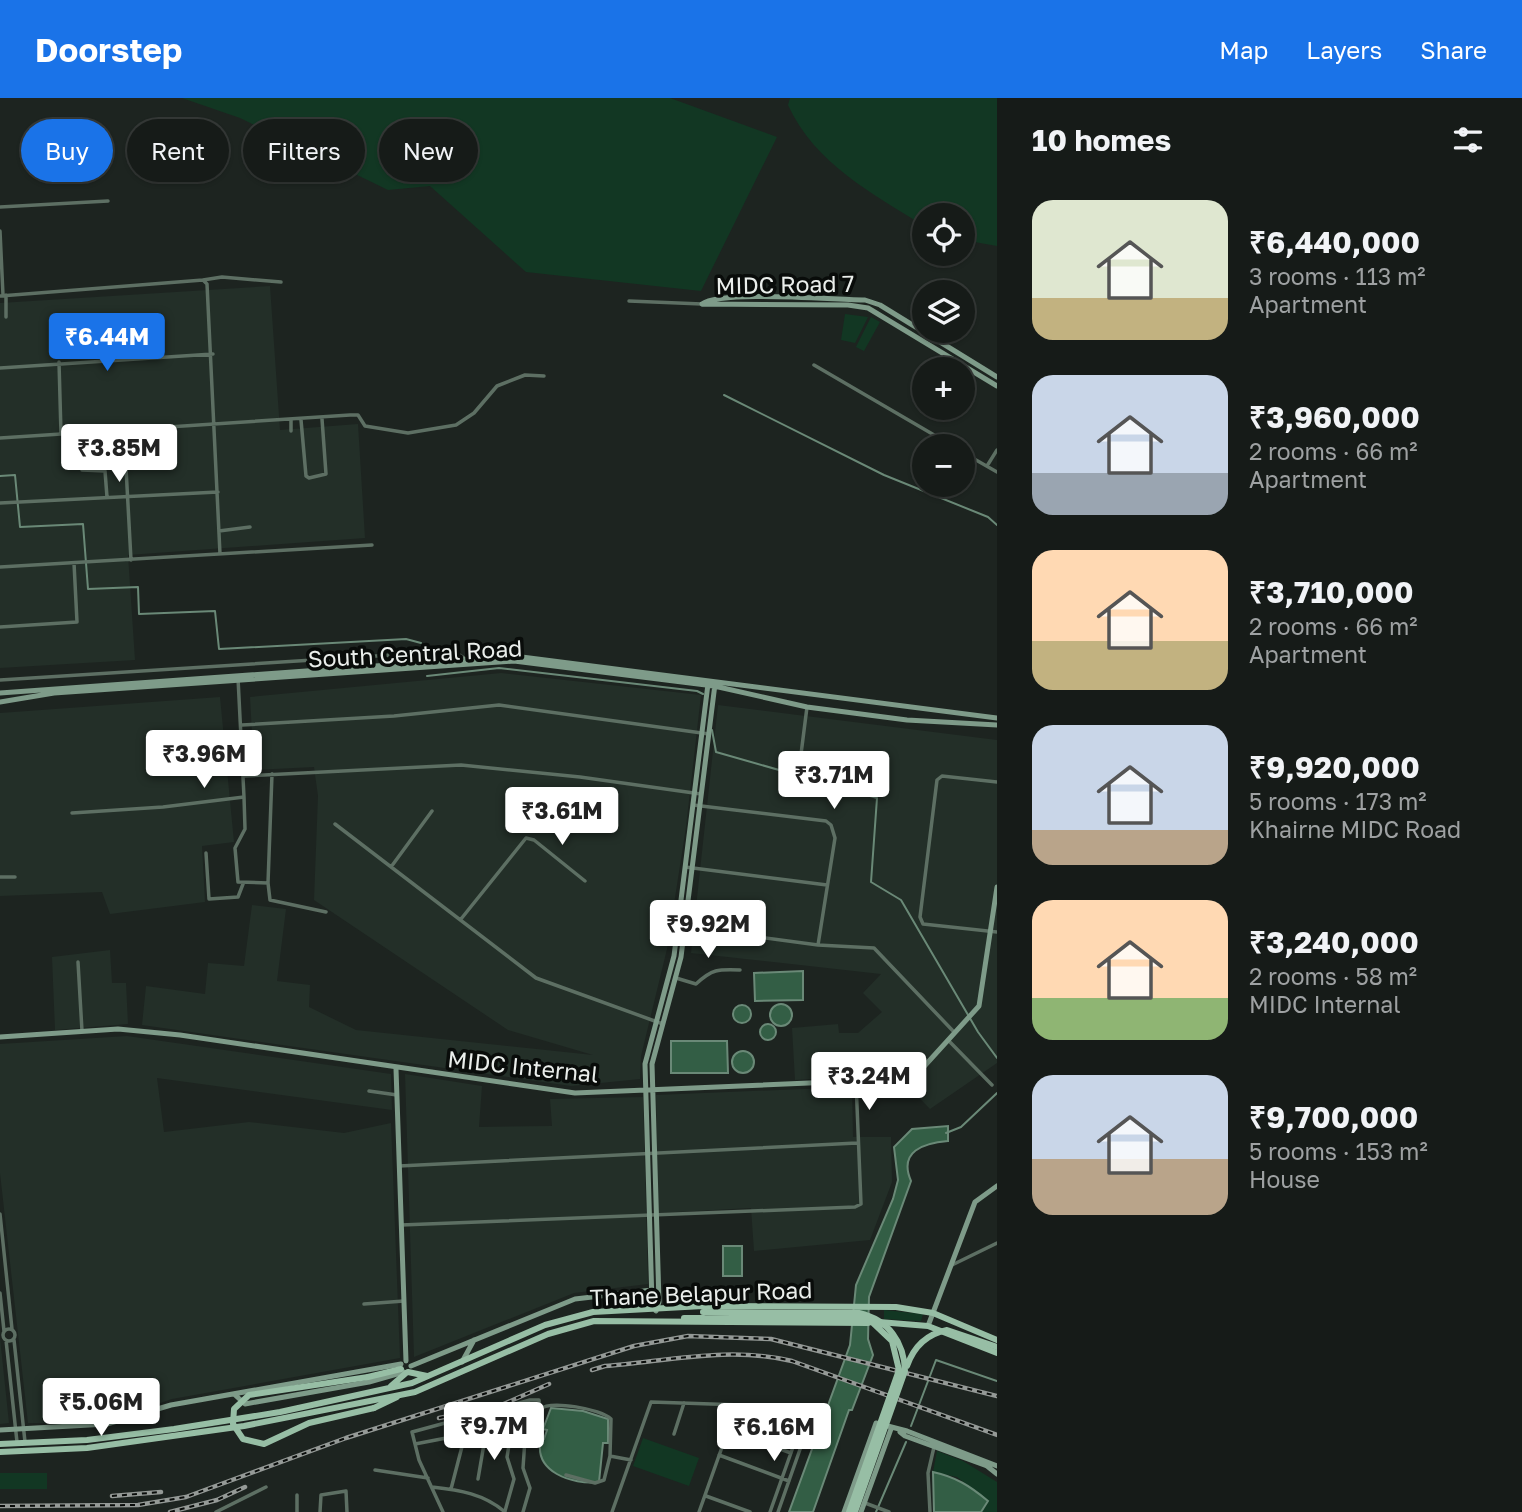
<!DOCTYPE html>
<meta charset="utf-8">
<style>
:root{--surface:#161b18;--page:#1f2421;--text:#f1f3f6;--muted:#9ea1a2;--line:#353937;--accent:#1a73e8}
body{margin:0;font-family:"Golos Text",sans-serif;background:var(--page);color:var(--text);height:100vh;display:flex;flex-direction:column;font-size:26px;white-space:nowrap}
*{box-sizing:border-box;margin:0}
p{font-size:23px;color:var(--muted)}
.icon{flex:none;width:38px;height:38px;fill:none;stroke:currentColor;stroke-width:2;stroke-linecap:round;stroke-linejoin:round}
.map{position:relative;flex:1;overflow:hidden}
.details{display:flex;flex-direction:column;background:var(--surface);width:525px}
.details>*{flex:none}
.hud{position:absolute;left:21px;top:21px;width:665px;height:63px;display:flex;gap:14px}
.controls{position:absolute;left:912px;top:105px;display:grid;gap:14px}
.controls a{display:grid;place-items:center;width:63px;height:63px;border-radius:50%;background:var(--surface);box-shadow:0 2px 5px #0004,0 0 0 2px var(--line);font-size:35px}
.price{position:absolute;translate:-50% -60px;padding:0 16px;border-radius:7px;background:#fff;color:#222;font-size:23px;line-height:46px;filter:drop-shadow(0 2px 4px #0008)}
.price::after{content:'';position:absolute;left:50%;top:42px;width:21px;height:16px;margin-left:-10px;background:inherit;clip-path:polygon(0 0,100% 0,50% 100%)}
.price.current{background:var(--accent);color:#fff}
ul{padding:0;list-style:none}
li{display:flex;align-items:center;gap:21px;height:175px;padding:0 35px}
li span{display:grid;place-items:center;flex:none;width:196px;height:140px;border-radius:21px;color:#555}
li>.icon{margin-inline-start:auto}
span .icon{width:84px;height:84px;fill:#fffc;stroke-width:1}
li b{font-size:30px}
h2{display:flex;justify-content:space-between;align-items:center;height:84px;padding:0 35px;font-size:30px}
.pill{padding:0 24px;border-radius:32px;background:var(--surface);box-shadow:0 2px 5px #0004,0 0 0 2px var(--line);font-size:24px;line-height:63px}
.pill.current{background:var(--accent);color:#fff}
header{display:flex;align-items:center;gap:42px;box-sizing:border-box;height:98px;padding:0 35px;background:var(--accent);color:#fff}
header strong{font-size:33px}
nav{display:flex;gap:38px;margin-inline-start:auto;font-size:24px}
main{display:flex;flex:1;min-height:0}
.map>svg:first-child{display:block}
</style>
<header>
<strong>Doorstep</strong>
<nav><a>Map</a><a>Layers</a><a>Share</a></nav>
</header>
<main>
<div class="map">
<svg width="997" height="1414" viewBox="0 0 997 1414">
<rect width="100%" height="100%" fill="#1d2420"/>
<path fill="#232f28" d="M 270,188 L 280,332 L 358,326 L 365,440 L 128,457 L 135,562 L 0,570 L 0,205 Z
M 501,575 L 701,597 L 686,729 L 667,851 L 641,958 L 640,981 L 571,988 L 142,927 L 146,888 L 205,896 L 208,865 L 244,868 L 252,807 L 286,811 L 277,883 L 310,887 L 309,909 L 356,932 L 593,957 L 508,932 L 314,802 L 318,698 L 314,669 L 254,672 L 250,599 Z
M 220,599 L 234,744 L 202,748 L 205,804 L 110,816 L 102,794 L 0,798 L 0,615 Z
M 718,607 L 997,642 L 997,965 L 930,1011 L 896,976 L 795,982 L 792,930 L 838,926 L 839,935 L 858,935 L 882,914 L 863,895 L 881,876 L 691,855 Z
M 110,852 L 112,885 L 126,885 L 128,926 L 55,932 L 52,859 Z
M 127,938 L 391,976 L 392,1012 L 157,980 L 164,1034 L 249,1024 L 344,1035 L 391,1025 L 400,1260 L 172,1301 L 101,1325 L 28,1325 L 0,1075 L 0,946 Z
M 405,976 L 482,988 L 479,1029 L 552,1028 L 550,1001 L 643,999 L 648,1186 L 574,1195 L 414,1259 Z
M 852,989 L 853,1039 L 891,1039 L 892,1084 L 870,1142 L 754,1153 L 751,1110 L 658,1115 L 656,997 Z
M 0,1240 L 9,1325 L 0,1326 Z"/>
<path fill="#123723" d="M 182,0 L 670,0 L 777,39 L 701,193 L 526,174 L 430,88 L 388,92 L 240,20 Z
M 790,0 L 997,0 L 997,148 L 963,142 L 962,117 L 924,117 L 924,128 C 872,95 815,66 788,7 Z
M 845,216 L 868,219 L 855,245 L 841,242 Z
M 871,219 L 880,224 L 864,253 L 856,249 Z
M 884,1212 L 923,1216 L 921,1223 L 884,1221 Z
M 643,1340 L 699,1360 L 689,1388 L 633,1368 Z
M 937,1353 L 963,1363 L 997,1384 L 997,1414 L 981,1414 L 988,1403 L 957,1379 L 933,1374 Z
M 0,1375 L 47,1375 L 47,1391 L 0,1391 Z"/>
<path fill="#335e45" stroke="#6a8977" stroke-width="2" d="M 803,873 L 803,902 L 755,903 L 754,875 Z
M770 917a11 11 0 1 1 22 0a11 11 0 1 1-22 0Z
M733 916a9 9 0 1 1 18 0a9 9 0 1 1-18 0Z
M760 934a8 8 0 1 1 16 0a8 8 0 1 1-16 0Z
M 671,943 L 727,943 L 728,975 L 671,975 Z
M732 964a11 11 0 1 1 22 0a11 11 0 1 1-22 0Z
M 948,1028 L 948,1043 C 924,1045 898,1053 911,1083 L 869,1199 L 868,1241 L 873,1257 L 852,1312 L 849,1312 L 813,1414 L 789,1414 L 850,1247 L 856,1187 L 893,1101 L 898,1082 L 894,1049 L 912,1031 Z
M 723,1148 L 742,1148 L 742,1178 L 723,1178 Z
M 551,1310 L 583,1313 L 608,1321 L 608,1345 L 603,1345 L 599,1384 C 572,1387 533,1374 541,1341 L 544,1341 L 547,1332 L 543,1331 Z
M 933,1374 C 956,1379 970,1388 988,1403 L 981,1414 L 934,1414 Z"/>
<g fill="none" stroke-linecap="round" stroke-linejoin="round">
<path stroke="#6a8977" stroke-width="2" d="M 724,297 L 884,377 L 988,419 L 997,427
M 0,378 L 15,377 L 20,429 L 83,426 L 88,491 L 138,489 L 139,516 L 215,513 L 219,551 L 406,541 L 421,545
M 427,578 L 499,570 L 697,593 L 703,596
M 712,632 L 716,654 L 877,700 L 871,784 L 901,802 L 978,934 L 997,960
M 946,1035 L 961,1029 L 997,995
M 911,1328 L 936,1262 L 997,1283
M 876,1414 L 906,1344"/>
<path stroke="#5d6f63" stroke-width="3.5" d="M 0,109 L 108,103
M 0,133 L 3,197
M 203,182 L 222,179 L 281,184
M 6,197 L 6,219
M 0,198 L 203,182 L 207,186 L 220,456
M 629,203 L 702,206
M 59,264 L 61,336
M 814,267 L 953,348
M 0,270 L 213,256
M 291,322 L 291,333
M 301,322 L 306,378 L 309,380 L 326,376 L 322,321
M 124,333 L 131,462
M 0,340 L 350,317 L 358,317 L 365,328 L 408,335 L 456,327 L 474,315 L 497,288 L 525,277 L 544,278
M 962,354 L 997,374
M 987,368 L 997,352
M 82,372 L 105,373 L 107,399
M 0,405 L 218,394
M 219,433 L 250,429
M 0,469 L 372,447
M 0,529 L 77,524 L 74,465
M 0,582 L 439,554 L 455,554 L 464,560
M 242,627 L 394,618 L 499,607 L 709,636
M 799,672 L 807,609
M 245,678 L 461,667 L 580,679 L 701,696
M 997,684 L 942,678 L 937,682 L 920,819 L 923,826 L 997,834
M 244,699 L 245,731 L 235,750 L 238,784 L 268,785 L 270,802 L 326,814
M 693,707 L 826,723 L 831,727 L 835,740 L 818,847
M 72,715 L 163,709 L 244,699 L 238,580
M 335,726 L 536,880 L 663,926
M 206,755 L 209,801 L 238,799 L 243,786
M 391,769 L 432,713
M 685,769 L 827,787
M 0,779 L 15,779
M 268,785 L 272,676
M 461,821 L 526,740 L 534,742 L 585,783
M 678,828 L 818,847 L 874,850 L 954,934
M 78,864 L 82,933
M 676,880 L 696,886 C 712,871 718,871 740,872
M 948,942 L 992,987
M 369,993 L 397,997
M 399,1068 L 857,1045
M 0,1116 L 12,1231
M 401,1127 L 855,1109 L 861,1106 L 856,983
M 952,1167 L 997,1145
M 0,1195 L 4,1233
M 364,1206 L 404,1203
M3 1237a6 6 0 1 1 12 0a6 6 0 1 1-12 0Z
M 6,1242 L 17,1344
M 14,1242 L 25,1344
M 540,1311 C 551,1302 601,1311 611,1321 L 610,1358 L 604,1382 L 595,1385 L 566,1377
M 674,1336 L 684,1305
M 752,1341 L 791,1355
M 415,1346 L 462,1337 L 481,1339 L 491,1346 L 524,1346
M 719,1357 L 789,1383
M 610,1358 L 631,1362
M 375,1372 L 428,1380
M 478,1381 L 484,1346
M 432,1389 C 460,1392 484,1396 505,1414
M 451,1391 L 465,1337
M 297,1397 L 297,1414
M 706,1398 L 750,1414
M 865,1405 L 889,1414
M 505,1413 L 514,1381 L 507,1359 L 509,1347
M 216,1414 L 266,1389
M 320,1414 L 321,1397 L 346,1393 L 347,1414
M 443,1414 L 419,1362 L 412,1334 L 530,1302 L 539,1302 L 540,1311 L 534,1337 L 525,1341 L 523,1370 L 530,1390 L 523,1414
M 612,1414 L 651,1304 L 798,1309 L 810,1314 L 811,1320 L 778,1414
M 699,1414 L 737,1307
M 770,1414 L 804,1318 L 800,1310
M 930,1414 L 928,1375 L 934,1349"/>
<path stroke="#7e9b89" stroke-width="5" d="M 702,206 C 721,192 836,202 865,202 L 880,207 L 997,279
M 702,206 L 848,207 L 868,210 L 997,288
M 0,595 L 514,558 L 997,620
M 0,604 L 54,595 L 514,563 L 714,588 L 807,609 L 907,622 L 997,627
M 0,939 L 118,931 L 180,937 L 575,995 L 902,981 L 920,973 L 979,908 L 997,789
M 396,971 L 406,1263
M 656,1213 L 652,1205 L 645,966 L 674,858 L 708,586
M 656,1213 L 659,1204 L 652,966 L 681,859 L 715,586
M 928,1228 L 975,1104 L 997,1088
M 462,1264 L 474,1242
M 411,1268 L 575,1201 L 652,1192
M 234,1296 L 245,1306 L 369,1284 L 404,1274
M 0,1332 L 107,1326 L 171,1307 L 401,1266
M 900,1334 L 905,1338 L 987,1368 L 997,1376
M 844,1414 L 876,1325 L 907,1333 L 997,1368
M 861,1414 L 891,1331"/>
<path stroke="#97bea5" stroke-width="6" d="M 684,1220 L 703,1220
M 879,1224 L 928,1228 L 997,1255
M 408,1274 L 427,1278
M 368,1279 L 401,1271
M 391,1288 L 406,1275
M 374,1310 L 397,1299
M 0,1346 L 87,1342 L 174,1331 L 280,1314 L 412,1285 L 545,1227 L 593,1214 L 703,1208 L 896,1209 L 933,1215 L 997,1242
M 0,1354 L 87,1350 L 244,1328 L 415,1294 L 548,1236 L 594,1223 L 868,1225"/>
<defs>
<path id="rail" d="M 592,1272 L 605,1268 C 668,1263 730,1248 792,1263 L 997,1337
M 439,1320 L 497,1309 L 549,1286
M 112,1398 L 161,1394
M 0,1408 L 138,1407 L 186,1399 L 346,1340 L 634,1248 L 688,1238 L 771,1241 L 997,1298
M 170,1414 L 217,1402 L 245,1389"/>
</defs>
<use href="#rail" stroke="#949996" stroke-width="4.5"/>
<use href="#rail" stroke="#090c0a" stroke-width="2" stroke-dasharray="5" stroke-linecap="butt"/>
<path stroke="#97bea5" stroke-width="6" d="M 703,1214 L 859,1215 C 889,1222 904,1244 905,1273 L 855,1414
M 703,1220 L 858,1220 L 873,1225 L 892,1243 L 899,1272 L 849,1414
M 907,1268 C 914,1248 927,1236 947,1232 L 997,1249
M 368,1279 L 249,1297 L 234,1311 L 233,1326 L 243,1341 L 264,1346 L 309,1325 L 374,1310"/>
</g>
<g text-anchor="middle" dominant-baseline="central" stroke-width="7" stroke-linejoin="round" paint-order="stroke">
<g font-size="23" fill="#eaeeeb" stroke="#090c0a">
<text transform="translate(785 186) rotate(-1)">MIDC Road 7</text>
<text transform="translate(415 555) rotate(-3)">South Central Road</text>
<text transform="translate(523 968) rotate(6)">MIDC Internal</text>
<text transform="translate(701 1195) rotate(-2)">Thane Belapur Road</text>
</g>
</g>
</svg>
<div class="controls">
<a><svg class="icon" aria-label="locate" viewBox="0 0 24 24"><circle cx="12" cy="12" r="6"/><path d="M12 2v4M12 18v4M2 12h4M18 12h4"/></svg></a>
<a><svg class="icon" aria-label="layers" viewBox="0 0 24 24"><path d="M12 4l9 5-9 5-9-5zM3 14l9 5 9-5"/></svg></a>
<a>+</a>
<a>−</a>
</div>
<b class="price current" style="left:107px;top:275px">₹6.44M</b>
<b class="price" style="left:119px;top:386px">₹3.85M</b>
<b class="price" style="left:204px;top:692px">₹3.96M</b>
<b class="price" style="left:834px;top:713px">₹3.71M</b>
<b class="price" style="left:562px;top:749px">₹3.61M</b>
<b class="price" style="left:708px;top:862px">₹9.92M</b>
<b class="price" style="left:869px;top:1014px">₹3.24M</b>
<b class="price" style="left:101px;top:1340px">₹5.06M</b>
<b class="price" style="left:494px;top:1364px">₹9.7M</b>
<b class="price" style="left:774px;top:1365px">₹6.16M</b>
<div class="hud">
<a class="pill current">Buy</a>
<a class="pill">Rent</a>
<a class="pill">Filters</a>
<a class="pill">New</a>
</div>
</div>
<section class="details">
<h2>10 homes<svg class="icon" aria-label="filters" viewBox="0 0 24 24"><path d="M4 7h16M4 17h16"/><circle cx="9" cy="7" r="2"/><circle cx="15" cy="17" r="2"/></svg></h2>
<ul>
<li><span style="background:linear-gradient(#dfe7d0 70%,#c2b280 0)"><svg class="icon" aria-label="home" viewBox="0 0 24 24"><path d="M3 11l9-7 9 7M6 9v11h12V9"/></svg></span><div><b>₹6,440,000</b><p>3 rooms · 113 m²</p><p>Apartment</p></div></li>
<li><span style="background:linear-gradient(#c9d6e8 70%,#9aa5b1 0)"><svg class="icon" aria-label="home" viewBox="0 0 24 24"><path d="M3 11l9-7 9 7M6 9v11h12V9"/></svg></span><div><b>₹3,960,000</b><p>2 rooms · 66 m²</p><p>Apartment</p></div></li>
<li><span style="background:linear-gradient(#ffd9b3 65%,#c2b280 0)"><svg class="icon" aria-label="home" viewBox="0 0 24 24"><path d="M3 11l9-7 9 7M6 9v11h12V9"/></svg></span><div><b>₹3,710,000</b><p>2 rooms · 66 m²</p><p>Apartment</p></div></li>
<li><span style="background:linear-gradient(#c9d6e8 75%,#b9a48a 0)"><svg class="icon" aria-label="home" viewBox="0 0 24 24"><path d="M3 11l9-7 9 7M6 9v11h12V9"/></svg></span><div><b>₹9,920,000</b><p>5 rooms · 173 m²</p><p>Khairne MIDC Road</p></div></li>
<li><span style="background:linear-gradient(#ffd9b3 70%,#8fb573 0)"><svg class="icon" aria-label="home" viewBox="0 0 24 24"><path d="M3 11l9-7 9 7M6 9v11h12V9"/></svg></span><div><b>₹3,240,000</b><p>2 rooms · 58 m²</p><p>MIDC Internal</p></div></li>
<li><span style="background:linear-gradient(#c9d6e8 60%,#b9a48a 0)"><svg class="icon" aria-label="home" viewBox="0 0 24 24"><path d="M3 11l9-7 9 7M6 9v11h12V9"/></svg></span><div><b>₹9,700,000</b><p>5 rooms · 153 m²</p><p>House</p></div></li>
</ul>
</section>
</main>
